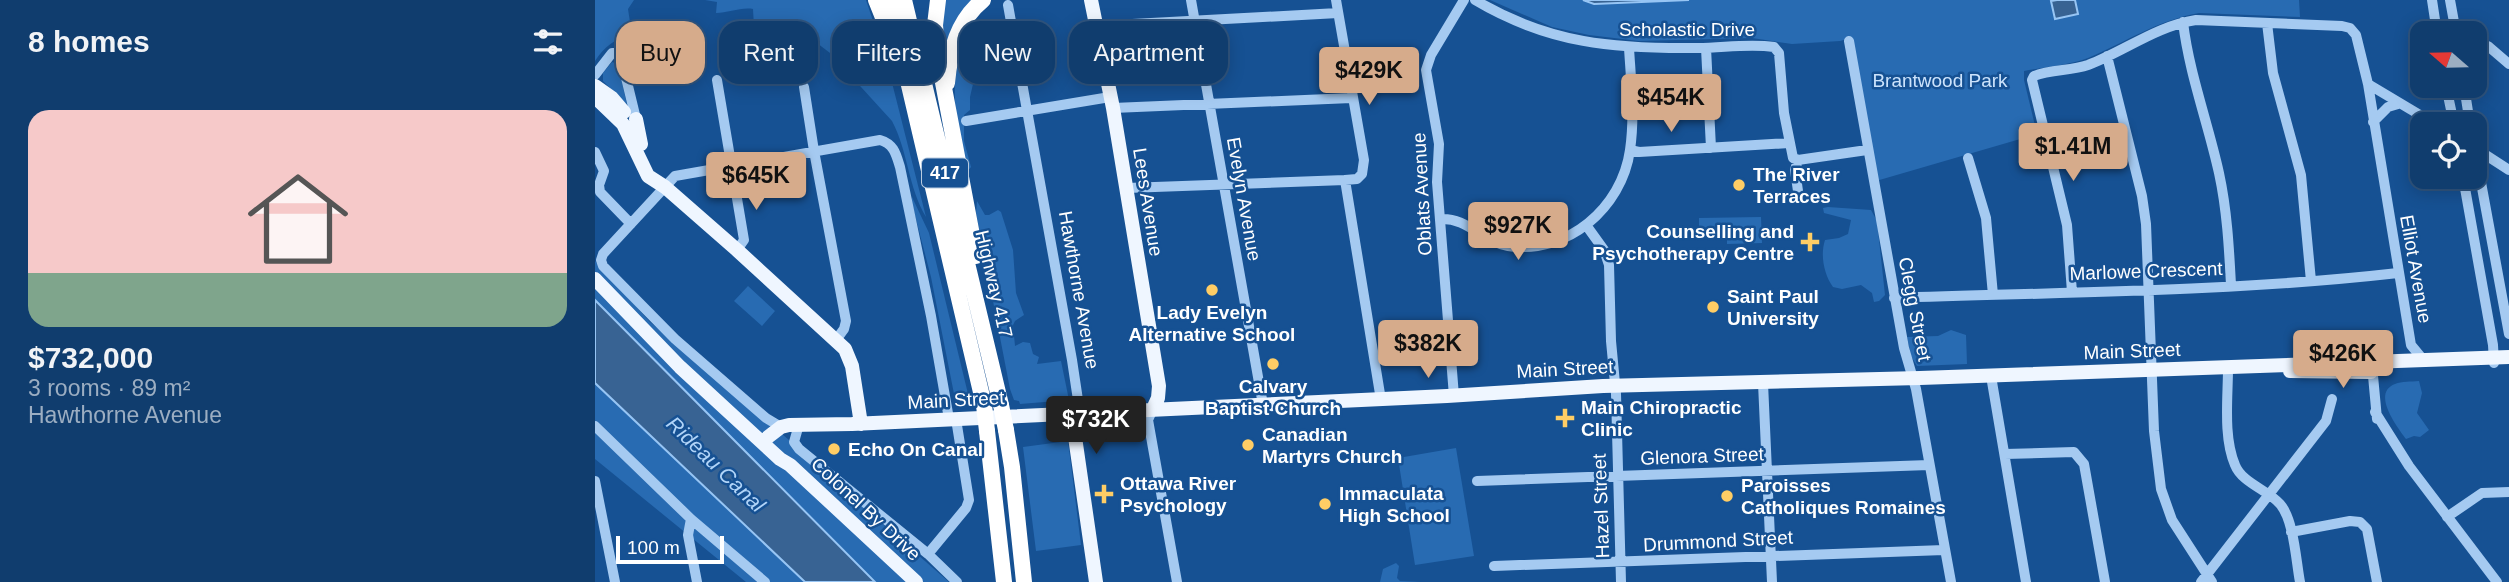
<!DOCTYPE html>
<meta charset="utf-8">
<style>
:root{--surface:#103d6e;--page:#194473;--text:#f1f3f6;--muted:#9caec2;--line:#305681;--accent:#d6ab8b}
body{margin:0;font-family:Arial,sans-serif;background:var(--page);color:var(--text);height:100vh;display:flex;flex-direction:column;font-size:26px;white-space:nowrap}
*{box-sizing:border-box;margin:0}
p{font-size:23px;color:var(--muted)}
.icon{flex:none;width:38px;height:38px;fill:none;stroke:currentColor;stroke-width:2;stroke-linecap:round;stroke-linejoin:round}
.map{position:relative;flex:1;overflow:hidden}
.panel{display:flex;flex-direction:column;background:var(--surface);width:595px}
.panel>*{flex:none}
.banner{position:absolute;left:21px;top:21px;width:665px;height:63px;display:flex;gap:14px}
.needle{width:46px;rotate:290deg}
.fabs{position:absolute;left:1815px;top:21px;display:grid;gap:14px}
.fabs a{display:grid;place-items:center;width:77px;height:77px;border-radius:14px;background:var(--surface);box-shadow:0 4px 18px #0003,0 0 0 2px var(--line);font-size:35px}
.scale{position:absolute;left:21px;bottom:18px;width:108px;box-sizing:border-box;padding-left:7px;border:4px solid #fff;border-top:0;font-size:19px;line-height:24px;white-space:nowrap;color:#fff;-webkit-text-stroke:5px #165193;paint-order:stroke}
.price{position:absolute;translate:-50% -60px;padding:0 16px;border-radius:7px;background:var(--accent);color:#111;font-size:23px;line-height:46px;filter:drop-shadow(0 2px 4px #0008)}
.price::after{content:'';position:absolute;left:50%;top:42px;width:21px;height:16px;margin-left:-10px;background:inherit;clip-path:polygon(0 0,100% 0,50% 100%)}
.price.active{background:#222;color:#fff}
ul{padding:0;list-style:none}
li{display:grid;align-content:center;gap:14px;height:371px;padding:0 28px}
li+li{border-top:2px solid var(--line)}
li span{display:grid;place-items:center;height:217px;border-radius:21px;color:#555}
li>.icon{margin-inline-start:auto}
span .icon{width:126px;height:126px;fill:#fffc;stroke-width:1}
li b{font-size:30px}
h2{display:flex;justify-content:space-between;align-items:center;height:84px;padding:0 28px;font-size:30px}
.pill{padding:0 24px;border-radius:21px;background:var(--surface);box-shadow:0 4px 18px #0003,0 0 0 2px var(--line);font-size:24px;line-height:63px}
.pill.active{background:var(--accent);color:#111}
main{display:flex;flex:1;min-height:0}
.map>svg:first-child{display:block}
</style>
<main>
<section class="panel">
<h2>8 homes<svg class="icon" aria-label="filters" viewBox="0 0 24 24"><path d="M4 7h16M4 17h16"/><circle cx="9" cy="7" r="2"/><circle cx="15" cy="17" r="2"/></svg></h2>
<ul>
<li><span style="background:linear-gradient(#f6c9c9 75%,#7fa58c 0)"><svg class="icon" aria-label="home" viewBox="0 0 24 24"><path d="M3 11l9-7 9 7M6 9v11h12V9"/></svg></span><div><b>$732,000</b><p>3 rooms · 89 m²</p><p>Hawthorne Avenue</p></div></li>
</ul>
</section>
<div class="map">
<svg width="1914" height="582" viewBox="0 0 1914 582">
<rect width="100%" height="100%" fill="#165193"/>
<path fill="#286bb2" d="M 0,0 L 39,0 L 33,9 L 37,35 C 20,38 9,47 0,61 Z
M 110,0 L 271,0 L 292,63 L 331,217 C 313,187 313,151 297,121 L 235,53 L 201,27 L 159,27 L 158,9 C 146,7 133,13 121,13 L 122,2 Z
M 349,0 L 384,0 L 352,62 L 344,24 Z
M 895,0 L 988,0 L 999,4 L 1094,0 L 1704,0 L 1705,17 L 1604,13 C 1563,20 1531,42 1493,58 C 1474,65 1450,67 1429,71 L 1429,80 L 1442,134 L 1281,181 L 1256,38 L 1245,41 L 1197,44 L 1157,38 L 1044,41 L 994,35 L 957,27 Z
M 395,19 L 399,34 L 406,41 L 403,51 L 394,59 L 394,62 L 400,65 L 400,69 L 394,69 L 384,82 L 378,84 L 375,97 L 375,110 L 369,115 L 369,141 L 376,167 L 372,172 C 360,122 344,52 395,19 Z
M 17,62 L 23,64 L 32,105 L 8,81 L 8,73 Z
M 317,197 L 334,233 L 374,398 L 372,402 L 361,404 L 336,277 L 317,204 Z
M 382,201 L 390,215 L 394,215 L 403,210 L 406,212 L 418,250 L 421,293 L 429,315 L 420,321 L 418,325 L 420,346 L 428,342 L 435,343 L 438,354 L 444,357 L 442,364 L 466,361 L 474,400 L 425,404 L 424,401 L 419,400 L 415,389 L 381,213 Z
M 1233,207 L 1276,210 L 1282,221 L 1290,295 L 1284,301 L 1279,302 L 1277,293 L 1266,285 L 1247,289 L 1238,287 C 1229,275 1225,255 1230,240 L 1244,238 L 1253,234 L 1256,220 L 1229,213 L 1228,208 Z
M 1166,217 L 1167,243 L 1132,244 L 1132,227 L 1104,228 L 1104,218 Z
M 0,261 L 55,322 L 194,440 L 213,459 L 354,582 L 280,582 L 0,300 Z
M 153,286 L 180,311 L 167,326 L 139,301 Z
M 1356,330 L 1371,335 L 1372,364 L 1322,366 L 1316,356 L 1312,337 L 1343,336 Z
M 1824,381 L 1827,393 L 1822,413 L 1834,430 L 1825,437 L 1819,436 L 1811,439 C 1802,427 1776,393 1800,384 C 1807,381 1816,382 1824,381 Z
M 0,383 L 181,554 L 210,582 L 151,582 L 0,459 Z
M 473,441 L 486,545 L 441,551 L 428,447 Z
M 861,448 L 879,556 L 820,565 L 803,458 Z
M 801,563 L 804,566 L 802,578 L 805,581 L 826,582 L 785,582 L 788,569 Z"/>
<path fill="#386393" stroke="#97c5f4" stroke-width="2" d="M 988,0 L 1094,0 L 999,4 Z
M 1462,0 L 1480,0 L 1483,14 L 1460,19 L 1456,1 Z
M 0,300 L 280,582 L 210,582 L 0,383 Z"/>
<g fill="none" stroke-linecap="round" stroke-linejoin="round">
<path stroke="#a5caf1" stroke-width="10" d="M 596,0 L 668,405
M 880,0 C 954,44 1020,49 1103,48 C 1128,48 1154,43 1179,47 L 1184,53 L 1189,113 L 1198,158 L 1203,160 L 1272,150
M 1837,0 L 1842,33
M 1855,0 L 1861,33
M 413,5 L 477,360 L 483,400 L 480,413
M 1588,22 C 1594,73 1613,123 1624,173 C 1632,210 1634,247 1636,285
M 1672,23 L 1678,73 L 1706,175 L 1716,281
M 500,26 L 743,13
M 1254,41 L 1309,348 L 1321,389 L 1356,582
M 1880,43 L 1893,46 L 1914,64
M 1111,48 L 1116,148
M 1512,56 L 1547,196 L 1551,224 L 1559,431 L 1566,489 L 1577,520 L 1617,582
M 0,75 L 17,53 L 25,53 L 41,119
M 122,80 L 148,234 L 149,240 L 142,250
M 1773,84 L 1840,124
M 1851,86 L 1859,124
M 1869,86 L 1875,124
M 209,87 L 219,151 L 251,321 L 249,329 L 241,340
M 518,108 L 756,98
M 371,121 L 515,97
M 1778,122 L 1793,107 L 1803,104
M 1880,148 L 1914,170
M 1035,150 L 1044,152 L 1194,143
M 1880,150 L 1914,334
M 0,152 L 9,171 L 4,185 L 5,192 L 36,224
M 1373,158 L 1391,218 L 1398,295
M 1203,160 L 1200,170 L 1203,191
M 1868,177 L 1898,345 L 1899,363
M 750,180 L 786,400
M 532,188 L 750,180 L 762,179 L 767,174 L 769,160 L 741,0
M 845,219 C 872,217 888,242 913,246 C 972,255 1027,208 1035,150 C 1040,116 1036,81 1034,48
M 991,225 L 1009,250 L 1014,265 L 1016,341 L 1021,394 L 1026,582
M 1477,292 L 1472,225 L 1437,80 L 1439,76 C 1456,69 1476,71 1493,65 C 1530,51 1561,26 1601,20 L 1747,26 L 1755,28 L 1761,35 L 1773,84 L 1816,345 L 1830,362
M 1299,298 C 1467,292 1636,292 1803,273
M 1777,365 L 1782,419
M 1633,368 C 1633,398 1628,437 1640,465 C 1647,483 1673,490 1685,504 C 1699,520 1701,561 1705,582
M 1396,376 L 1431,582
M 1168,383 L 1177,582
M 859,396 L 842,182 L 844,144 L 831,70 L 836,55 L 869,0
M 558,409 L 553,420 L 582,582
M 1780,412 L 1814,466 L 1902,582
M 0,426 L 96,519 L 170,582
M 186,427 L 171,418 L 80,339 L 8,266 L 6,260 L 8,254 L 80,176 L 285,140 C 299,144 301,154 305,167 L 336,316 L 354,419
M 203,428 L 199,442 L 204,449 L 333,554 L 362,582
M 1410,454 L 1479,452 L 1489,464 L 1510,582
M 0,481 L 20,582
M 882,481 L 1334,465
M 1852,517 L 1887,493 L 1914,492
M 96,519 L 93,535 L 102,582
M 1696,532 L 1755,521 L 1765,522 L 1772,529 L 1782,582
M 333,554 L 371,508 L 374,500 L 361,419
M 899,566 L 1349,550
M 1606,582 L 1731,421 L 1737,399"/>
<path stroke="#eff6ff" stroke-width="14" d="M 496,0 L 518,108 L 564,386 L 563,398 L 558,409
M 0,86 L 17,98 L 29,112
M 0,97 L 28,124 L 53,176 L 70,187 L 142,250 L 250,349 L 257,366 L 266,424
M 41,119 L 46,144
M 0,279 L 85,367 L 185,459 L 195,465 L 321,582
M 1695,371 L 1776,372
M 480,413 L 480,437 L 501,582
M 173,437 L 186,427 L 194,425 L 257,424 L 852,396 L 1008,386 L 1325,378 L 1914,357"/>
<path stroke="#fff" stroke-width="16" d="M 281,0 L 293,30
M 294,0 L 389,405
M 309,0 L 406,405
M 343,0 L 340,25 L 342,51 L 381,256
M 352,83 C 355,51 362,21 388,0
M 411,430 L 417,467 L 429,582
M 392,431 L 409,582"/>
<path stroke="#fff" stroke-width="16" d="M 389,405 L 392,431
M 406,405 L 411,430"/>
</g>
<g fill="#ffcd65" stroke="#165193" stroke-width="2.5">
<circle cx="1144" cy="185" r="7"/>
<path d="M1211.5 231.5h7v7h7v7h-7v7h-7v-7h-7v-7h7z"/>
<circle cx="617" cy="290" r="7"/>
<circle cx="1118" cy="307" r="7"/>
<circle cx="678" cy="364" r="7"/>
<path d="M966.5 407.5h7v7h7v7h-7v7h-7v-7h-7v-7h7z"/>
<circle cx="653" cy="445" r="7"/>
<circle cx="239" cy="449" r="7"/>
<path d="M505.5 483.5h7v7h7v7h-7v7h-7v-7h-7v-7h7z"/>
<circle cx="1132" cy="496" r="7"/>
<circle cx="730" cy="504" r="7"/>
</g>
<g text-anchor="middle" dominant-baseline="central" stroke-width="5" stroke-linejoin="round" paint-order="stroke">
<rect fill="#165193" stroke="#b9cbdf" stroke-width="2" x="327" y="158.5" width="46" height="29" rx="5"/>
<g font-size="18" font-weight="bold" fill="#fff">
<text x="350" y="173">417</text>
</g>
<g font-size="19" fill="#fff" stroke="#165193">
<text x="1092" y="29">Scholastic Drive</text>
<text transform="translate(827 194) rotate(-93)">Oblats Avenue</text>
<text transform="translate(649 199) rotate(80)">Evelyn Avenue</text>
<text transform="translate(553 202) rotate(81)">Lees Avenue</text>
<text transform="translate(1821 269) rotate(80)">Elliot Avenue</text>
<text transform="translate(1551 271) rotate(-2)">Marlowe Crescent</text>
<text transform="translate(399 284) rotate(77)">Highway 417</text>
<text transform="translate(484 290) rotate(80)">Hawthorne Avenue</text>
<text transform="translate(1320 309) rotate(79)">Clegg Street</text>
<text transform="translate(1537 351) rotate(-2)">Main Street</text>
<text transform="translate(970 369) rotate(-3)">Main Street</text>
<text transform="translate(361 400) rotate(-3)">Main Street</text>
<text transform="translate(1107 456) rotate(-2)">Glenora Street</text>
<text transform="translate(1006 506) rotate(-92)">Hazel Street</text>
<text transform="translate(271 509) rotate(43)">Colonel By Drive</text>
<text transform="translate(1123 541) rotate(-3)">Drummond Street</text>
</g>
<g font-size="19" fill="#cce3fc" stroke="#165193">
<text x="1345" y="80">Brantwood Park</text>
</g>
<g font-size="19" font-weight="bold" fill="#fff" stroke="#165193" text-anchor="start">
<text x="1158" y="174">The River<tspan x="1158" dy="22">Terraces</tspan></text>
<text x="1199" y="231" text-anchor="end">Counselling and<tspan x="1199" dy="22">Psychotherapy Centre</tspan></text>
<text x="1132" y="296">Saint Paul<tspan x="1132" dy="22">University</tspan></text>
<text x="617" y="312" text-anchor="middle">Lady Evelyn<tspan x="617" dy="22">Alternative School</tspan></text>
<text x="678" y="386" text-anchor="middle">Calvary<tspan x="678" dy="22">Baptist Church</tspan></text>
<text x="986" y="407">Main Chiropractic<tspan x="986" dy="22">Clinic</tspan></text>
<text x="667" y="434">Canadian<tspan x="667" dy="22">Martyrs Church</tspan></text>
<text x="253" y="449">Echo On Canal</text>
<text x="525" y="483">Ottawa River<tspan x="525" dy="22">Psychology</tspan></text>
<text x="1146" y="485">Paroisses<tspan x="1146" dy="22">Catholiques Romaines</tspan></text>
<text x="744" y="493">Immaculata<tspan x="744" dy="22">High School</tspan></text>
</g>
<g font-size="21" font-style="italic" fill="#b1d4f8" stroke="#165193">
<text transform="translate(121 464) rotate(44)">Rideau Canal</text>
</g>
</g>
</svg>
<div class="fabs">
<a><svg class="needle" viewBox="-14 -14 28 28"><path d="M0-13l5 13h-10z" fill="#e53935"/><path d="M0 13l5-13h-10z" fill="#9caec2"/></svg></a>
<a><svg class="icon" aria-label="locate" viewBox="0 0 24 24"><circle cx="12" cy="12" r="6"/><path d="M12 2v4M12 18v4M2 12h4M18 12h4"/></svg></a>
</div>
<div class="scale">100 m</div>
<b class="price" style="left:774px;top:107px">$429K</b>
<b class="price" style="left:1076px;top:134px">$454K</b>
<b class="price" style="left:1478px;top:183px">$1.41M</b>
<b class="price" style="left:161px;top:212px">$645K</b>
<b class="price" style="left:923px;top:262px">$927K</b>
<b class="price" style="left:833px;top:380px">$382K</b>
<b class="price" style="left:1748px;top:390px">$426K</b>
<b class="price active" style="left:501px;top:456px">$732K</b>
<div class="banner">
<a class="pill active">Buy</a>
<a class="pill">Rent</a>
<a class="pill">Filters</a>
<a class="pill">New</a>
<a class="pill">Apartment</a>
</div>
</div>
</main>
